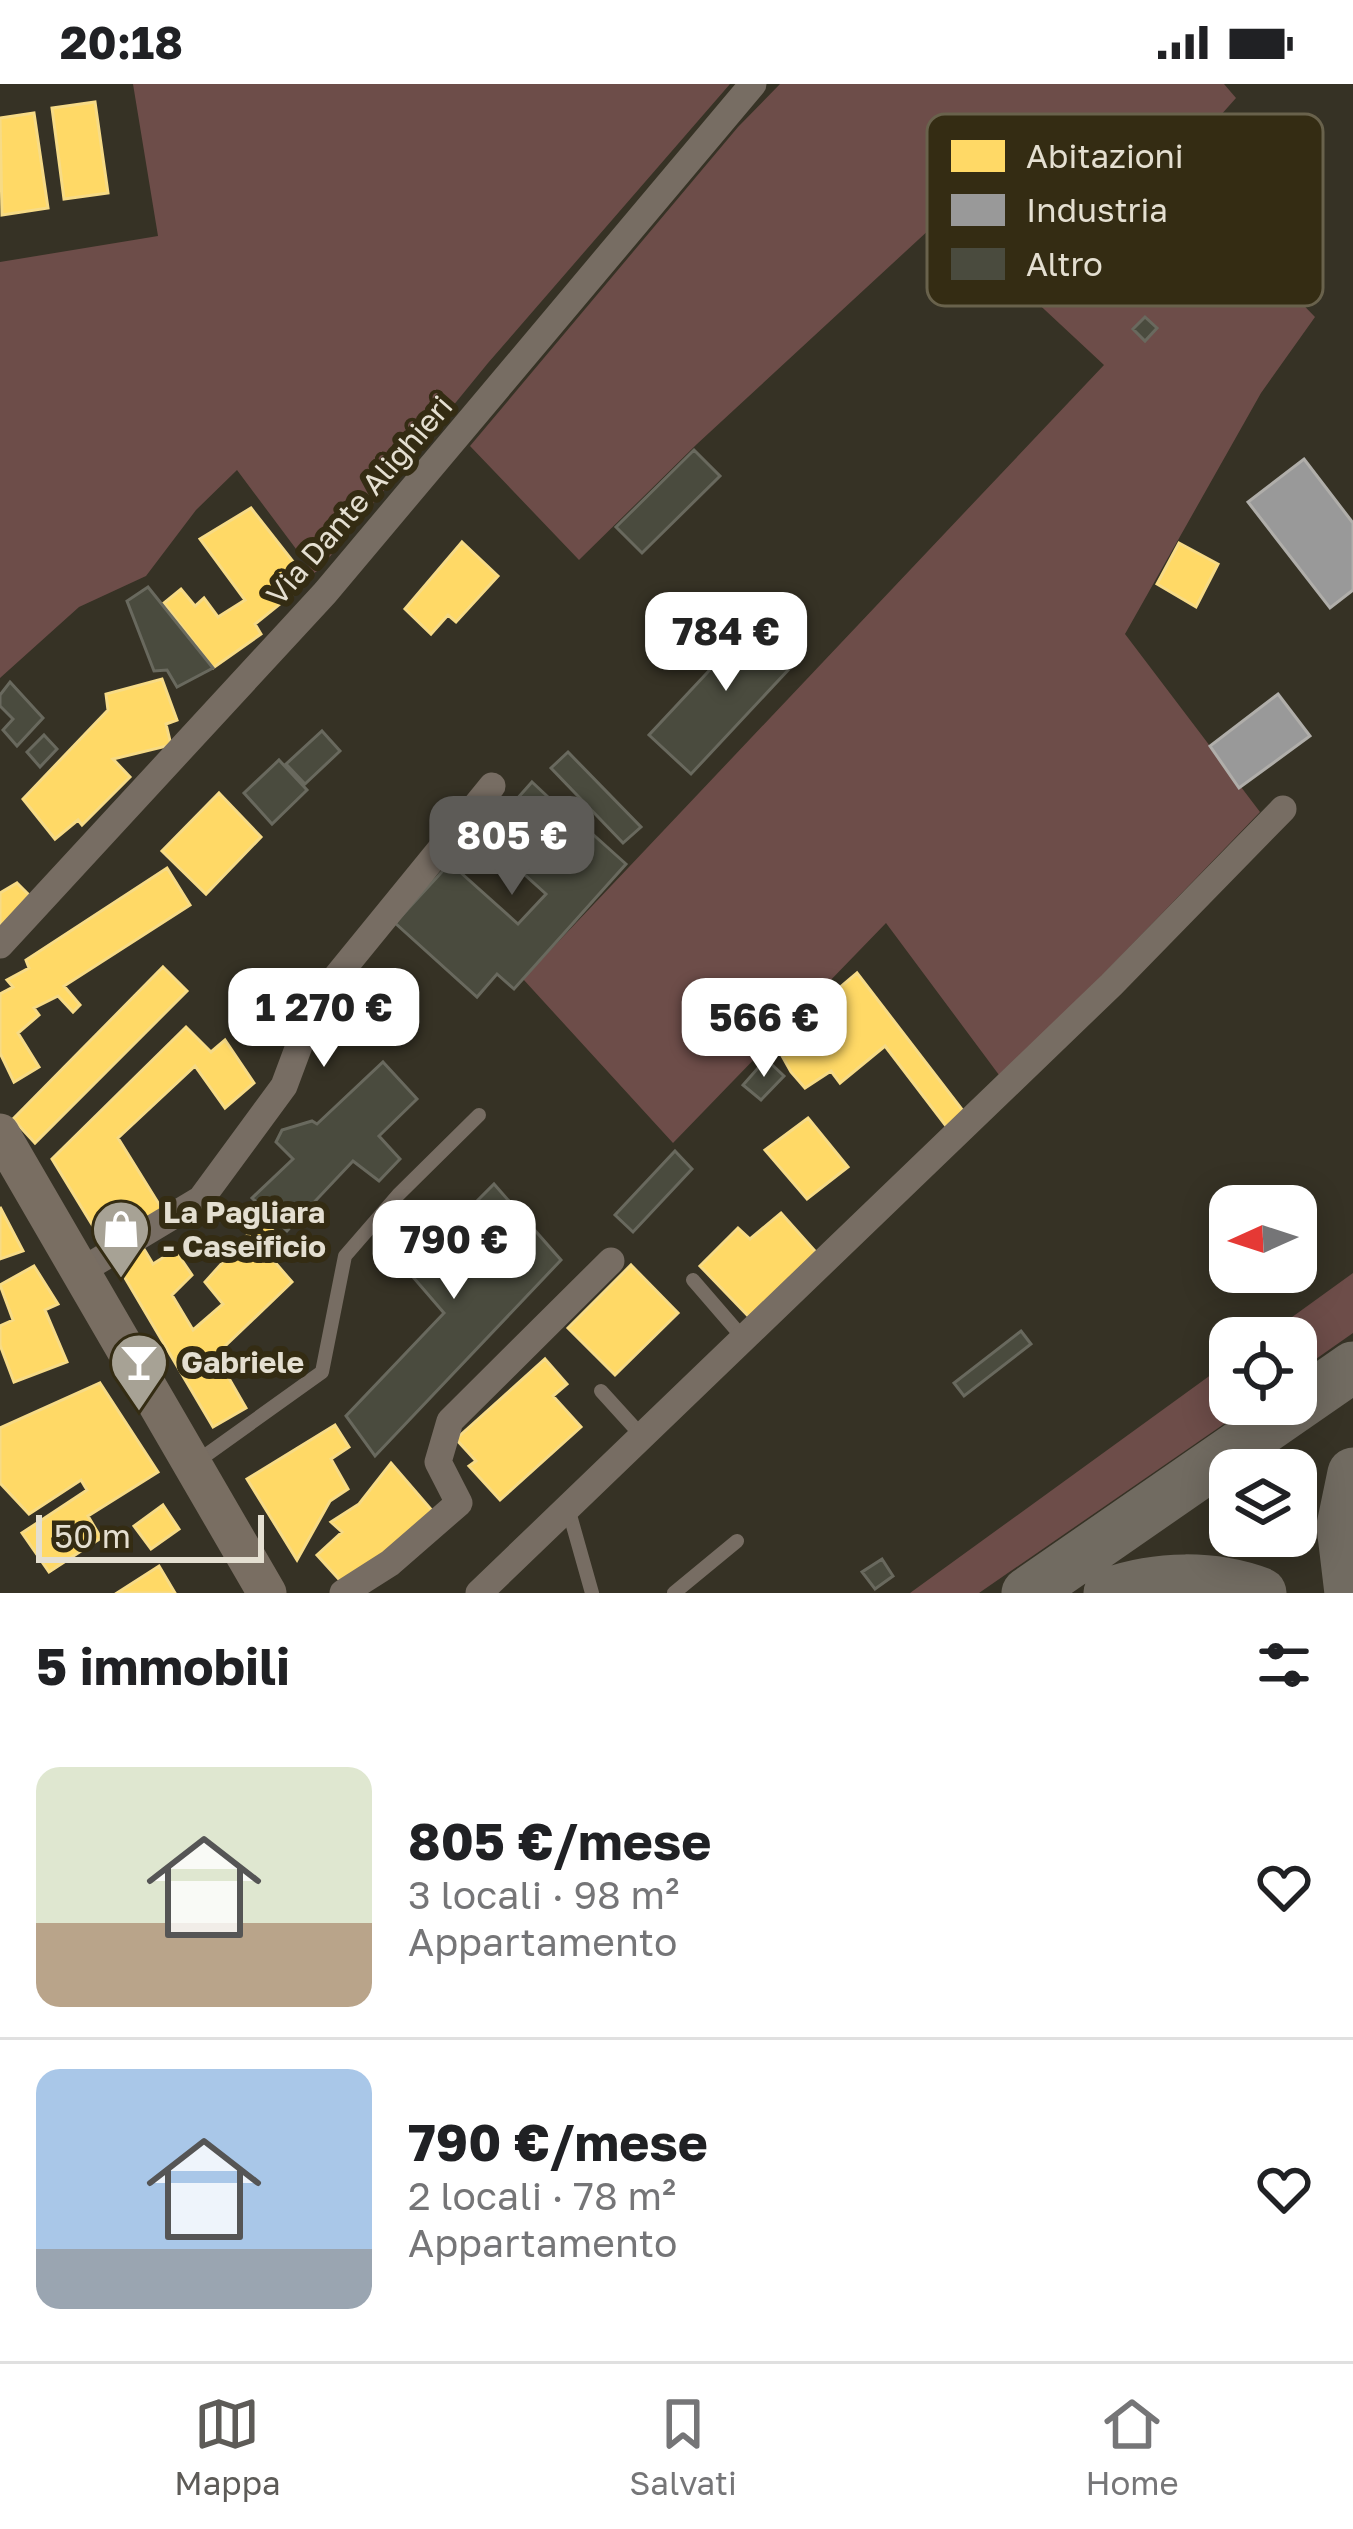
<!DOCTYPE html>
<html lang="it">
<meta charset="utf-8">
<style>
:root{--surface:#fff;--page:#f2f2f2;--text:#202124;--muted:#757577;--line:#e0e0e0;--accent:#5d5b57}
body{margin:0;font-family:"Golos Text",sans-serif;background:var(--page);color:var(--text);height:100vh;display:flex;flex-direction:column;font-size:45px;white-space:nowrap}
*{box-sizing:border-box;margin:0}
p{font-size:39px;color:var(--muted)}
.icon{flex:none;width:66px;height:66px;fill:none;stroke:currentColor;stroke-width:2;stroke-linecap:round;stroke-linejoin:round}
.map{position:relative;height:1509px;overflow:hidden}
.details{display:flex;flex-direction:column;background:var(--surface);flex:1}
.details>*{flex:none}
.needle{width:78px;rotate:267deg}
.tools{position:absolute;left:1209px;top:1101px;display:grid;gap:24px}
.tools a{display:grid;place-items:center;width:108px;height:108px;border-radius:24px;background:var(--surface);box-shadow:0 6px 30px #0003;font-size:60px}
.scale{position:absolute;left:36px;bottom:30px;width:228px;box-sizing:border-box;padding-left:12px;border:6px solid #e4dfd1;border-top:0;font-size:33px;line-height:42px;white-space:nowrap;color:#e4dfd1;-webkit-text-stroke:9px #342c13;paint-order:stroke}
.price{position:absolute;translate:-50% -102px;padding:0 27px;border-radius:24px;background:#fff;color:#222;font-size:39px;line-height:78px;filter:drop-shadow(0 3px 6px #0008)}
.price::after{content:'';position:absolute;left:50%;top:72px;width:36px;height:27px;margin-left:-18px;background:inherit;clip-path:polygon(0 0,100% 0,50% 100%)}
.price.current{background:var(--accent);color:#fff}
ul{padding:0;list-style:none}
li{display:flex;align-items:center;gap:36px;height:300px;padding:0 36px}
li+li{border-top:3px solid var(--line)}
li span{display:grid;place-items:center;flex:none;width:336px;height:240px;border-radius:24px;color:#555}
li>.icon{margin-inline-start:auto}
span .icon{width:144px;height:144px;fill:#fffc;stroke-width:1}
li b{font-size:51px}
h2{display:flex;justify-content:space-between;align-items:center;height:144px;padding:0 36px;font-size:51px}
.status{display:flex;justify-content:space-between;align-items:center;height:84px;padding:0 60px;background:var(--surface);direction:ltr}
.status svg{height:33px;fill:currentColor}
.dock{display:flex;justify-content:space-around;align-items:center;height:168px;border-top:3px solid var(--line);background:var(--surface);font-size:33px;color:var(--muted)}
.dock a{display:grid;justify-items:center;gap:6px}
.dock .current{color:var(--accent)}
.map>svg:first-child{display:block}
</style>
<div class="status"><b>20:18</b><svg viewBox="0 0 49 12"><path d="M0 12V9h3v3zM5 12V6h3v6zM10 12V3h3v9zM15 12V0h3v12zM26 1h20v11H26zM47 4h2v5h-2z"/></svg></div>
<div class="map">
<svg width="1353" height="1509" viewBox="0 0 1353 1509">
<rect width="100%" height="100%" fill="#363225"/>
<path fill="#6d4d49" d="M 133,0 L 730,0 L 488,279 L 319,486 L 314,489 L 237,386 L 196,426 L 146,492 L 79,523 L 0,594 L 0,178 L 158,152 Z
M 780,0 L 1224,0 L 1236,14 L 1172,86 L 1315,233 L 1261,309 L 1125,550 L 1260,728 L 1002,995 L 886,839 L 673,1059 L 523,895 L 1104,281 L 944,132 L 697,360 L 579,476 L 470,362 L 738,43 Z
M 1353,1189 L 1353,1249 L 1296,1289 L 1296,1254 L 1263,1254 Z
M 1230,1277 L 1230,1320 L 1253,1320 L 979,1509 L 910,1509 Z"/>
<path fill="#ffd966" stroke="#f7db86" stroke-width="3" d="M 95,18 L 108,109 L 64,115 L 52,24 Z
M 34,29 L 48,124 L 2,131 L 0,34 Z
M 251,424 L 302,489 L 301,503 L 255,540 L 261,550 L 213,584 L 164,519 L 181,505 L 195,522 L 204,514 L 218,533 L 245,516 L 200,455 Z
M 462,458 L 498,492 L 456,538 L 448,531 L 431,550 L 405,525 Z
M 1179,459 L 1218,480 L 1196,523 L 1157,500 Z
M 162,595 L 177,636 L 166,640 L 171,661 L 113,675 L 130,693 L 82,741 L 78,736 L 55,755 L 23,715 L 108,626 L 106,610 Z
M 219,709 L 261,753 L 206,810 L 162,767 Z
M 167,784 L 190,821 L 64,902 L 80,921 L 73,928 L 58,912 L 34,924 L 39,931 L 18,949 L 39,983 L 14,998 L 0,969 L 0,910 L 13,903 L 7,896 L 29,884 L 26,876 Z
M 17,799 L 31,813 L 0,843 L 0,809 Z
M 163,883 L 187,907 L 35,1059 L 13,1035 Z
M 857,889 L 967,1032 L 949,1046 L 885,962 L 840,999 L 831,987 L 805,1004 L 791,988 L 777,963 L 796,949 L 792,944 Z
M 186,943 L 211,968 L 225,956 L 254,999 L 225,1024 L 195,982 L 118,1054 L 162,1125 L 107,1165 L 52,1075 Z
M 808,1034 L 848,1083 L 807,1115 L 765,1066 Z
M 0,1123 L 23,1167 L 0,1175 Z
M 781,1129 L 822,1175 L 756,1240 L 700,1182 L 738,1144 L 750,1155 Z
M 261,1136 L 279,1152 L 267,1169 L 292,1198 L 223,1264 L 227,1270 L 219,1277 L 246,1324 L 213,1343 L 115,1177 L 141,1160 L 153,1180 L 175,1166 L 192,1191 L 172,1211 L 193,1246 L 223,1220 L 205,1198 Z
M 631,1181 L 678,1229 L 615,1291 L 568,1244 Z
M 34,1182 L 58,1220 L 45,1226 L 67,1278 L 14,1298 L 0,1261 L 0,1242 L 13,1236 L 0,1201 Z
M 545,1275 L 567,1300 L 553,1312 L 581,1343 L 500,1416 L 469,1382 L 476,1377 L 456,1355 Z
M 100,1299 L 158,1388 L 88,1432 L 101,1454 L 49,1488 L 22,1449 L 87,1406 L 81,1396 L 29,1430 L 0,1399 L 0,1344 Z
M 335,1341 L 349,1363 L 331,1375 L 348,1405 L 330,1417 L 297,1476 L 247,1395 Z
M 391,1379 L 435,1430 L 345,1502 L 317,1471 L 342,1448 L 331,1438 L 359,1420 Z
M 163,1421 L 179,1445 L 151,1465 L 134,1442 Z
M 159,1482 L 175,1509 L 117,1509 Z"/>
<path fill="#999" stroke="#b0aeaa" stroke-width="3" d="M 1304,375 L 1353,439 L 1353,506 L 1330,524 L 1248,418 Z
M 1278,610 L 1310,652 L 1239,704 L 1210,662 Z"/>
<path fill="#4a4b3e" stroke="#69695e" stroke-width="3" d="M 1145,233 L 1157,244 L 1145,257 L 1133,245 Z
M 694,366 L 720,392 L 642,469 L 616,443 Z
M 148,503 L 213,584 L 177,603 L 167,586 L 154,587 L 127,517 Z
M 762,530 L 804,569 L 691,690 L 649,651 Z
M 10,598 L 43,634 L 17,662 L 3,646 L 13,635 L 0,622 L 0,611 Z
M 322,647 L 340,667 L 305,700 L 286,680 Z
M 44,651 L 57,665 L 40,683 L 27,668 Z
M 568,668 L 641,743 L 623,759 L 551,684 Z
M 279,676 L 307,706 L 272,740 L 244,709 Z
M 532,698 L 548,713 L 534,728 L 552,745 L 568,728 L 626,780 L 514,905 L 497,890 L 477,913 L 395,839 L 450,779 L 518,840 L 546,810 L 483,753 Z
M 766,975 L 784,992 L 761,1016 L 743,1001 Z
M 383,978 L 417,1015 L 379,1052 L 400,1075 L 379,1097 L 353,1077 L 287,1147 L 252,1114 L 293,1075 L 276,1058 L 282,1046 L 312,1037 L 317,1040 Z
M 675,1067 L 692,1085 L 633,1148 L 615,1131 Z
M 494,1100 L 561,1176 L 375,1372 L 346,1332 L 444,1229 L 382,1157 L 418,1127 L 445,1149 Z
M 1021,1247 L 1031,1260 L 964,1312 L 954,1299 Z
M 882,1475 L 893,1492 L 875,1505 L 862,1488 Z"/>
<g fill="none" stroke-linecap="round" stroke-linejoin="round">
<path stroke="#776d63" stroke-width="14" d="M 693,1196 L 744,1255
M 601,1307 L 641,1351
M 195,1379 L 322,1288 L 345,1172 L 398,1111 L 479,1031
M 568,1424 L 592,1509
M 674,1509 L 737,1457"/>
<path stroke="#776d63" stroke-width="27" d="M 0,861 L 325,509 L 753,0
M 81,1187 L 201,1115 L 284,1002 L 315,919 L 492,702
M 343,1509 L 390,1479 L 459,1419 L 438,1378 L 450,1337 L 611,1177
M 479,1509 L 1111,901 L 1283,725"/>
<path stroke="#796e62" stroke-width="39" d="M 0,1049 L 267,1509"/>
<path stroke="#716b61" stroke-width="51" d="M 1027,1509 L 1353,1283
M 1109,1509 C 1157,1492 1213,1491 1261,1509
M 1350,1509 L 1342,1442 L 1353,1389"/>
</g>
<defs>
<symbol id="shop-pin" viewBox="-11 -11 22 30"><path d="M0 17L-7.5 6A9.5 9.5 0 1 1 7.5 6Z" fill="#a7a295" stroke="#342c13"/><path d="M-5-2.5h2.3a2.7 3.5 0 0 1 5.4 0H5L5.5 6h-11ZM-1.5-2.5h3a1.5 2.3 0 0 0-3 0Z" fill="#fff"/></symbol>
<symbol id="bar-pin" viewBox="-11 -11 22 30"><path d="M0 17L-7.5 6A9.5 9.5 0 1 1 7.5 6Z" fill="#a7a295" stroke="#342c13"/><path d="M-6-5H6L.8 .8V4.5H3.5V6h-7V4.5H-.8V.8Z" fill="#fff"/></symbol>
</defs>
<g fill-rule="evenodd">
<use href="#shop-pin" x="88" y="1112" width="66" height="90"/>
<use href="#bar-pin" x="106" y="1245" width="66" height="90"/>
</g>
<g text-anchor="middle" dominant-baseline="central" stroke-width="12" stroke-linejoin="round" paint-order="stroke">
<g font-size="30" fill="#e4dfd1" stroke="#342c13">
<text transform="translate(359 416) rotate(-49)">Via Dante Alighieri</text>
</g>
<g font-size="30" font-weight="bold" fill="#e4dfd1" stroke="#342c13" text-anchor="start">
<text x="163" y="1128">La Pagliara<tspan x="163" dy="34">- Caseificio</tspan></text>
<text x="181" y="1278">Gabriele</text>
</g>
</g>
<rect x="927" y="30" width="396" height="192" rx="18" fill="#342c13" stroke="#69624c" stroke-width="3"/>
<rect x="951" y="56" width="54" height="32" fill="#ffd966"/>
<rect x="951" y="110" width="54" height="32" fill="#999"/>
<rect x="951" y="164" width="54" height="32" fill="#4a4b3e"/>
<g font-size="33" fill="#e4dfd1">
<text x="1026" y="84">Abitazioni</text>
<text x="1026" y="138">Industria</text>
<text x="1026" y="192">Altro</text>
</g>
</svg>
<div class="tools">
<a><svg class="needle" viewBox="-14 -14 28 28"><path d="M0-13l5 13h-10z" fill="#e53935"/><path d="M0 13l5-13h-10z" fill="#757577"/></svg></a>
<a><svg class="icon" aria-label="locate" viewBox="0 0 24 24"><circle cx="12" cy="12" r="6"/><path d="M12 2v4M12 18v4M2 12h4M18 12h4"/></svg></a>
<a><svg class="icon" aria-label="layers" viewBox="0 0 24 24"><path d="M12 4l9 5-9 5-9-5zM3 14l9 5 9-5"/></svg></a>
</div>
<div class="scale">50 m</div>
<b class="price" style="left:726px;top:610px">784 €</b>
<b class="price current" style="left:512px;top:814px">805 €</b>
<b class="price" style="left:324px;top:986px">1 270 €</b>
<b class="price" style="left:764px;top:996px">566 €</b>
<b class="price" style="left:454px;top:1218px">790 €</b>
</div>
<section class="details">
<h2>5 immobili<svg class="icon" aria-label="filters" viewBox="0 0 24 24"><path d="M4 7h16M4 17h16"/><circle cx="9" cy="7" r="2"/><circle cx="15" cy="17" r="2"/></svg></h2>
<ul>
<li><span style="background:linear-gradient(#dfe7d0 65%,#b9a48a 0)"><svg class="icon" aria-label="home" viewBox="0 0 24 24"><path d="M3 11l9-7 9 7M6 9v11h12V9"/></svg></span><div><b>805 €/mese</b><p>3 locali · 98 m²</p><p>Appartamento</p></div><svg class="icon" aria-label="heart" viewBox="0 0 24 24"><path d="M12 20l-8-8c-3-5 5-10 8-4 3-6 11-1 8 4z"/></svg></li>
<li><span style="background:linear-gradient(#a9c7e8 75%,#9aa5b1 0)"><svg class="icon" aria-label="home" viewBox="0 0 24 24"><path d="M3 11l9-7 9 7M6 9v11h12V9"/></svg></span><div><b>790 €/mese</b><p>2 locali · 78 m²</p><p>Appartamento</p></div><svg class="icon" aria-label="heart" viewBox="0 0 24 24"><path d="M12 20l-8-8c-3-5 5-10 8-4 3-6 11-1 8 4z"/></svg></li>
</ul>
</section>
<nav class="dock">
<a class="current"><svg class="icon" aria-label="map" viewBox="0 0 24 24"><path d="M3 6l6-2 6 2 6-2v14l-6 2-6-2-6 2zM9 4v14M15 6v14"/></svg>Mappa</a>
<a><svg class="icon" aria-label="saved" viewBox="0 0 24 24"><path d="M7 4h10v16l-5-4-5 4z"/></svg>Salvati</a>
<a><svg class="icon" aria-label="home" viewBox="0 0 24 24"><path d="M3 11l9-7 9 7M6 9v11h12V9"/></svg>Home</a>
</nav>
